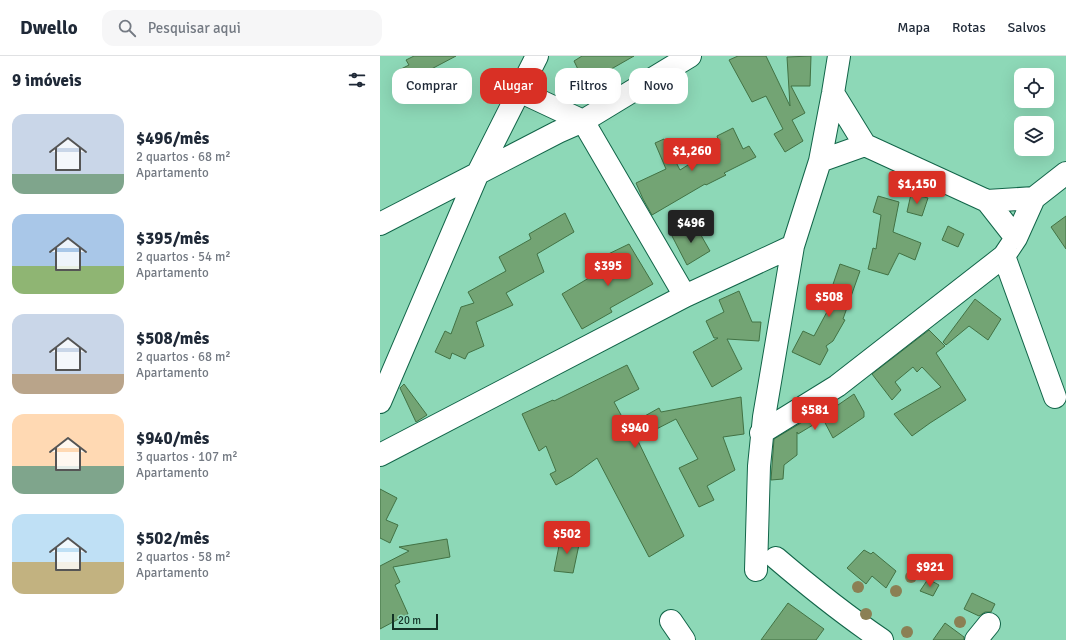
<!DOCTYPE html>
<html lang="pt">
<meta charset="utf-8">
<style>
:root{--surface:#fff;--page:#f6f6f7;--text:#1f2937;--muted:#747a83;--line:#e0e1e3;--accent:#d93025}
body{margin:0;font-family:Signika,sans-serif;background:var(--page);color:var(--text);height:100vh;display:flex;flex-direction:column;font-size:15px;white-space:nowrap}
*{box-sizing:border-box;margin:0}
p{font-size:13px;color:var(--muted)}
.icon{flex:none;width:22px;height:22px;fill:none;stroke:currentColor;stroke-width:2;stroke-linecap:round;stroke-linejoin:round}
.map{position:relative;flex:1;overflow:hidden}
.side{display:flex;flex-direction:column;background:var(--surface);width:380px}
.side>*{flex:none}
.banner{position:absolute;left:12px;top:12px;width:380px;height:36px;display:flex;gap:8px}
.buttons{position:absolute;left:634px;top:12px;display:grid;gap:8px}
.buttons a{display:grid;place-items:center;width:40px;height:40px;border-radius:8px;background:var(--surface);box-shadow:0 4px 16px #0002;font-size:20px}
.scale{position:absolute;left:12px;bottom:10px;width:46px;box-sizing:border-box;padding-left:4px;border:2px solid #123125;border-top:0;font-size:11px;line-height:14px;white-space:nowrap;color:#123125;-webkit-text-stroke:3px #8dd8b7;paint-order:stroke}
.price{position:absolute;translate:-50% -34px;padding:0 9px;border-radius:4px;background:var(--accent);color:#fff;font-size:13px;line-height:26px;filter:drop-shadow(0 1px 2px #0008)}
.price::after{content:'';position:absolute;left:50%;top:24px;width:12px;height:9px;margin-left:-6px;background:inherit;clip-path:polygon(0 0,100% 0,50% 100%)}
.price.current{background:#222;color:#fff}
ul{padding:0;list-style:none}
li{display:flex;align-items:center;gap:12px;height:100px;padding:0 12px}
li span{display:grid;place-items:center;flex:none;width:112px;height:80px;border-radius:12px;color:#555}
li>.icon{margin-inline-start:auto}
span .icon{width:48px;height:48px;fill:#fffc;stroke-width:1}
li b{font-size:17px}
h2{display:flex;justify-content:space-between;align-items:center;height:48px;padding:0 12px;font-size:17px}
.pill{padding:0 14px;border-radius:12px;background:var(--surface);box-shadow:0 4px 16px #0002;font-size:14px;line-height:36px}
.pill.current{background:var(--accent);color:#fff}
header{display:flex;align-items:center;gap:24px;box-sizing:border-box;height:56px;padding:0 20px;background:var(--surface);border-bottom:1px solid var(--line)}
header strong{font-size:19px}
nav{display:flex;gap:22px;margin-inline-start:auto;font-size:14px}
.search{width:280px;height:36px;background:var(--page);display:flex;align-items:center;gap:10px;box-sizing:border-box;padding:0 14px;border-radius:12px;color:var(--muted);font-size:15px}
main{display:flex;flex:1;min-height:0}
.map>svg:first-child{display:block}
</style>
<header>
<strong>Dwello</strong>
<div class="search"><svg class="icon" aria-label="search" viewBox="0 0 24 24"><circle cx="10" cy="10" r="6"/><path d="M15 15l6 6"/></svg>Pesquisar aqui</div>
<nav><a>Mapa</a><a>Rotas</a><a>Salvos</a></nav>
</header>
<main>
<section class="side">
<h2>9 imóveis<svg class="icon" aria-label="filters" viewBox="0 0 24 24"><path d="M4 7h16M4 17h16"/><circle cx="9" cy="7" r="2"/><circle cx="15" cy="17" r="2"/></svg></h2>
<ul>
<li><span style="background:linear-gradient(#c9d6e8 75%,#7fa58c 0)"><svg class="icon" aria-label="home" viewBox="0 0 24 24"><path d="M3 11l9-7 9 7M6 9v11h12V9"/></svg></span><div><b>$496/mês</b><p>2 quartos · 68 m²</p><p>Apartamento</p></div></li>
<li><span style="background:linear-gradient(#a9c7e8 65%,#8fb573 0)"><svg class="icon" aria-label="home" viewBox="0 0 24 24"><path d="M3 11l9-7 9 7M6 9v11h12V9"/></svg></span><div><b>$395/mês</b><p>2 quartos · 54 m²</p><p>Apartamento</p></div></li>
<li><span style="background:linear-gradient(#c9d6e8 75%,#b9a48a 0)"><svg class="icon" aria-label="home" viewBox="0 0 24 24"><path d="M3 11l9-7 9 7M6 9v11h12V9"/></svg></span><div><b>$508/mês</b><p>2 quartos · 68 m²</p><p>Apartamento</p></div></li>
<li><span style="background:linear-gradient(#ffd9b3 65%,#7fa58c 0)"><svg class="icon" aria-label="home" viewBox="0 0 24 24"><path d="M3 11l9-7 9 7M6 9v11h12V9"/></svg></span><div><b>$940/mês</b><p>3 quartos · 107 m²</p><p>Apartamento</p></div></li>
<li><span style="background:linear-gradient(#bfe0f5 60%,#c2b280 0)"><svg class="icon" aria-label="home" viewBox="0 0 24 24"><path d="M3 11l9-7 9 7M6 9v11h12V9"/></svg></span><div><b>$502/mês</b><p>2 quartos · 58 m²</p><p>Apartamento</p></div></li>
</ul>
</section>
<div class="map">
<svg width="686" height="584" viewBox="0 0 686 584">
<rect width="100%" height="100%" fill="#8dd8b7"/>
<path fill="#73a474" stroke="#427244" d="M 34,0 L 76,0 L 23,28 L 17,15 L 29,9 L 26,4 Z
M 202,0 L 254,0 L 205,28 L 194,5 Z
M 358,0 L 386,0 L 410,50 L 407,1 L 431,0 L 430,30 L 411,30 L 425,57 L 412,64 L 423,85 L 405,96 L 394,78 L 403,73 L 386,40 L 372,46 L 349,4 Z
M 353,72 L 363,93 L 369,90 L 376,101 L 344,117 L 346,119 L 326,129 L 325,128 L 272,159 L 263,143 L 256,127 L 286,113 L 275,87 L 284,83 L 300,114 L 340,89 L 337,80 Z
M 531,138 L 548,142 L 542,160 L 527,156 Z
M 498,140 L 519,146 L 513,176 L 541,187 L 535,204 L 519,197 L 508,219 L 488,213 L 493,192 L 496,193 L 501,159 L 493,156 Z
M 185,157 L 194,176 L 157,198 L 164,216 L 126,237 L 133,249 L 96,266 L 104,290 L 88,297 L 85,303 L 72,297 L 70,303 L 55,296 L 65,275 L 71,278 L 81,251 L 94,247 L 88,236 L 126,215 L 119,201 L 151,183 L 149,178 Z
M 686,160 L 686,193 L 671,171 Z
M 314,167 L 330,195 L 307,209 L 292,180 Z
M 568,170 L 584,178 L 578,191 L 562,184 Z
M 249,188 L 273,228 L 230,252 L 232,256 L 202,273 L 182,238 L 224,213 L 218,203 Z
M 460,208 L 480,215 L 463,263 L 465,264 L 453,285 L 446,290 L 448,294 L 440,309 L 412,296 L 423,275 L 434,280 L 456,239 L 450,237 Z
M 359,235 L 372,266 L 381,266 L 379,285 L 347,283 L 362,313 L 332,331 L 313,296 L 338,282 L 334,282 L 326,265 L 344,256 L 339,244 Z
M 595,243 L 621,263 L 608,284 L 589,270 L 566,289 L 563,286 Z
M 549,274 L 565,290 L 556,297 L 586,344 L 550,367 L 532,380 L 514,358 L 561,331 L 542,311 L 537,316 L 533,311 L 515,326 L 521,334 L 512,344 L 492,318 Z
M 247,309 L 259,333 L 234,346 L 247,370 L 279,352 L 281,356 L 361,341 L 364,378 L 343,381 L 355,414 L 327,430 L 334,444 L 319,451 L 299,412 L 318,403 L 296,363 L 257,383 L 304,480 L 269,501 L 217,402 L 192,420 L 176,429 L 170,418 L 176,415 L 166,390 L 159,395 L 142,358 L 173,344 L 174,345 Z
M 24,328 L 47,359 L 36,366 L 20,332 Z
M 474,338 L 484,356 L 484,361 L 453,382 L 443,363 L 418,378 L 417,376 L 417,399 L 404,409 L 403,423 L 391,424 L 394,383 L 456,346 L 458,349 Z
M 0,433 L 17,442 L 6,464 L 18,469 L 10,487 L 0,482 Z
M 181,480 L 200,484 L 193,517 L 174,515 Z
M 67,483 L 70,501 L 13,511 L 20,526 L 15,529 L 28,558 L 0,573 L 0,510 L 29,495 L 19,491 Z
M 484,494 L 491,498 L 493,496 L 516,515 L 506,532 L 492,520 L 486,528 L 467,512 Z
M 548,523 L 559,529 L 553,540 L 540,535 Z
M 592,537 L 615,548 L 611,556 L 605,556 L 599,560 L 584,553 Z
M 408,547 L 444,573 L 436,584 L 381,584 Z
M 565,567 L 584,581 L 584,584 L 553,584 Z"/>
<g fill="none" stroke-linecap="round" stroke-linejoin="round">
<defs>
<path id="minor" d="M 139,35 L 203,65 L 305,240
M 453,37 L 485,89 L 607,145 L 636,182
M 440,105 L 485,89
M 607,145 L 654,142
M 0,168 L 178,76 L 203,65 L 310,0
M 675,341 L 624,200 L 636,182 L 654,142 L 686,117
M 0,346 L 98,117 L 157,0
M 381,377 L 457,330 L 624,200
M 0,399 L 305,240 L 413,190
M 396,502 C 430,531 465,559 502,584
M 376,514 L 379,410 L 384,361 L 413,190 L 440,105 L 453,37 L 459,0
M 291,565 L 304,584
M 596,584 L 609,568"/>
</defs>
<use href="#minor" stroke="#126549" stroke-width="24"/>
<use href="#minor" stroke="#fff" stroke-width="22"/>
</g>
<g fill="#8b8054">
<circle cx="531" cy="521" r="6"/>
<circle cx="478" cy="531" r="6"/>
<circle cx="516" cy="535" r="6"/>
<circle cx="486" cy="558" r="6"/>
<circle cx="580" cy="566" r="6"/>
<circle cx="527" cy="576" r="6"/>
</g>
</svg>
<div class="buttons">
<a><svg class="icon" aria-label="locate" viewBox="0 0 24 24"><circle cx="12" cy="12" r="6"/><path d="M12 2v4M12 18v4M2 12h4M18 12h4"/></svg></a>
<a><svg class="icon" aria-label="layers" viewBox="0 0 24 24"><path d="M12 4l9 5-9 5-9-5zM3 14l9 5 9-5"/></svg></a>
</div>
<div class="scale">20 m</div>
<b class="price" style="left:312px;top:116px">$1,260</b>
<b class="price" style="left:537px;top:149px">$1,150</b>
<b class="price current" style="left:311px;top:188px">$496</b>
<b class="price" style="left:228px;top:231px">$395</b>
<b class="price" style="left:449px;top:262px">$508</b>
<b class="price" style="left:435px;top:375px">$581</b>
<b class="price" style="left:255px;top:393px">$940</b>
<b class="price" style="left:187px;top:499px">$502</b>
<b class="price" style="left:550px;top:532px">$921</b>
<div class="banner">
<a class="pill">Comprar</a>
<a class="pill current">Alugar</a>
<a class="pill">Filtros</a>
<a class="pill">Novo</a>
</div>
</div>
</main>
